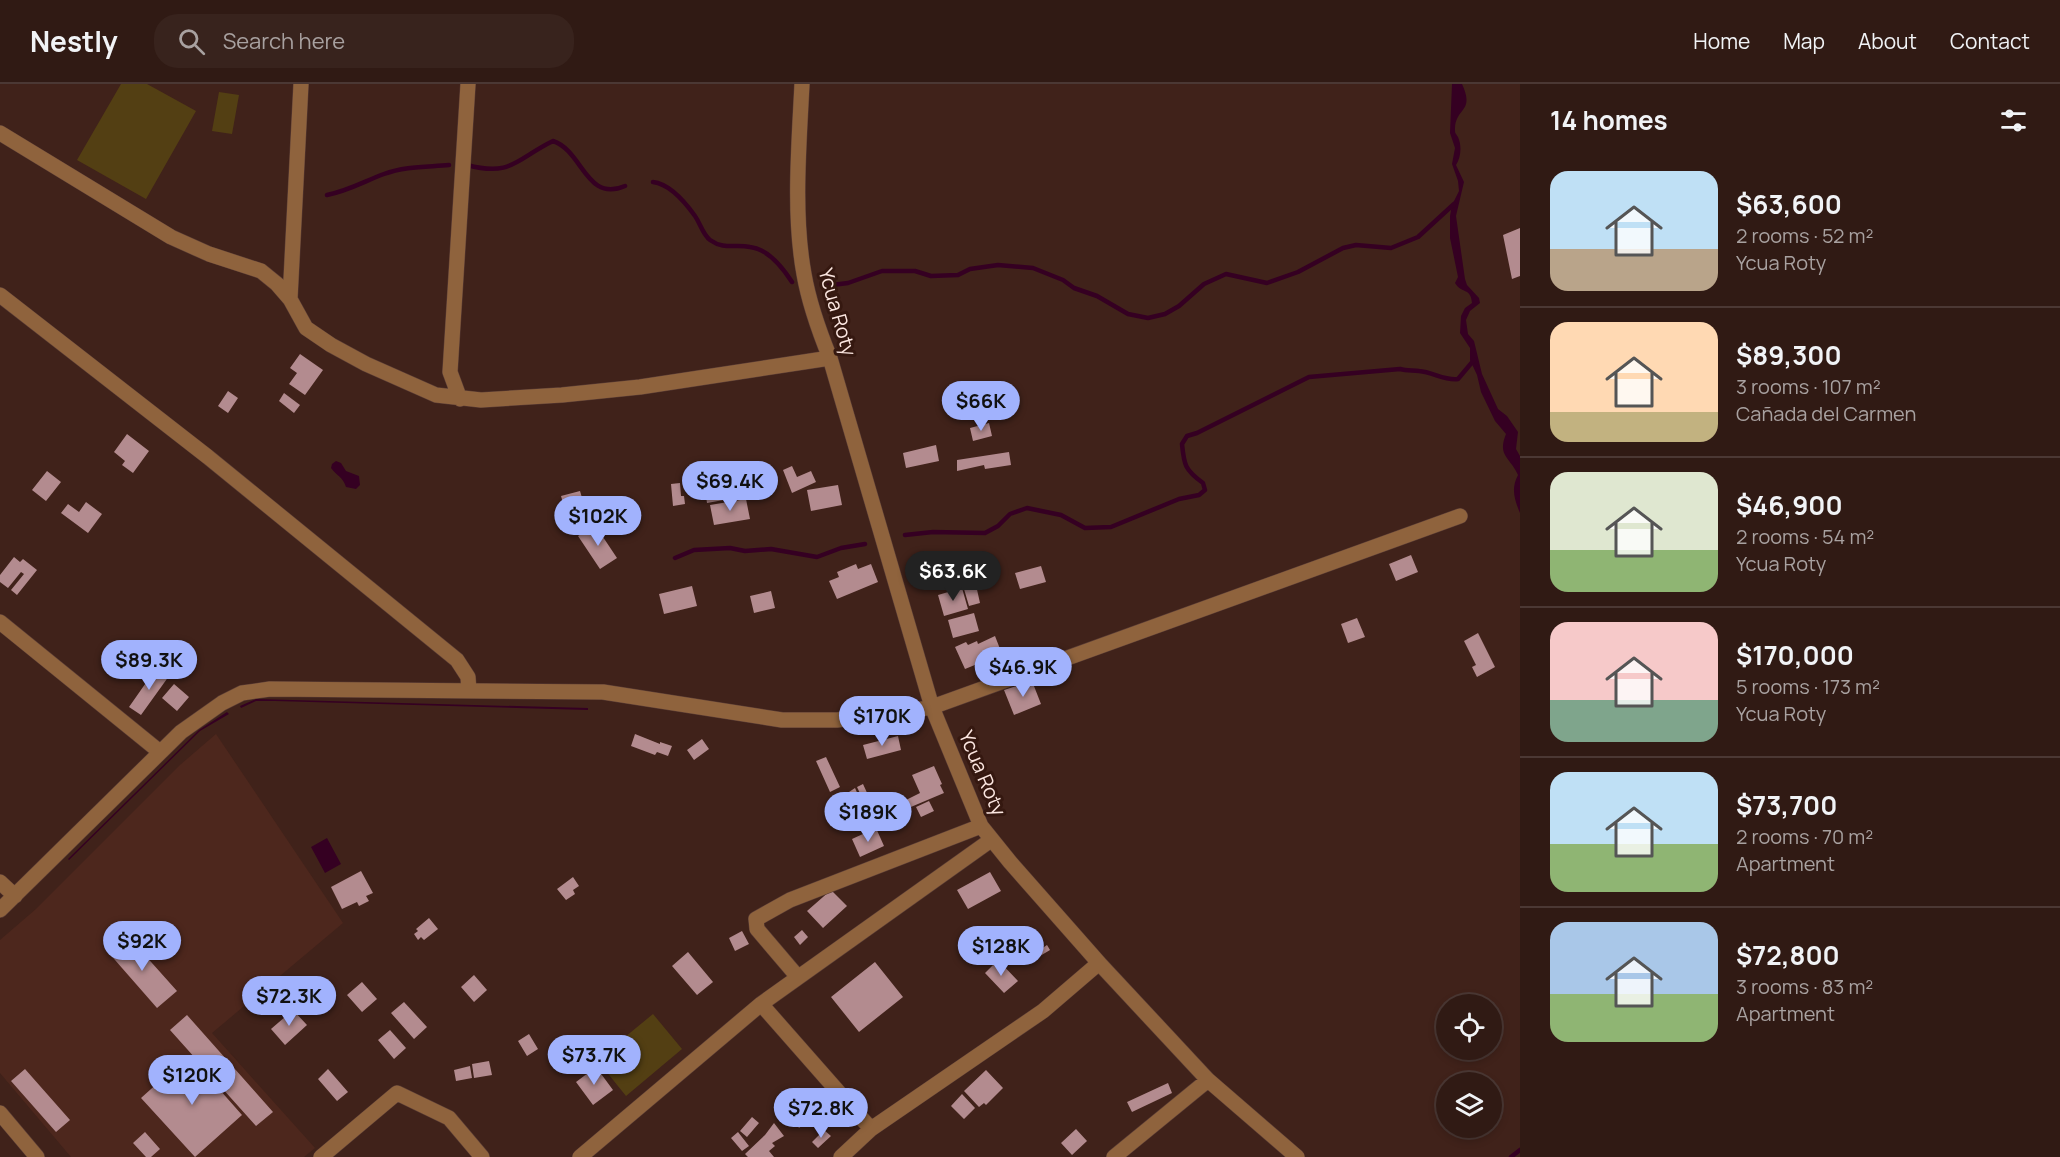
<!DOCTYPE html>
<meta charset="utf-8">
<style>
:root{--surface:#301a14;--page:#38231d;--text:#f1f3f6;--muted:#a8a1a0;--line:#4b3834;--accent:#a1b2fd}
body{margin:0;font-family:Manrope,sans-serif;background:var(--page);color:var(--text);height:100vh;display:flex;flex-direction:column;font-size:22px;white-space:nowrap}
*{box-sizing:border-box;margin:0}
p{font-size:20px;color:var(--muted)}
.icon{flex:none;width:33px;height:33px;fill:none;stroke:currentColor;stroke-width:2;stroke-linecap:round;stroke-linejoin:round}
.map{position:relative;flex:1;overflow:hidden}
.sheet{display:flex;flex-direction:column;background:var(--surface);width:540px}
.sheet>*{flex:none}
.controls{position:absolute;left:1436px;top:910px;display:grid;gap:12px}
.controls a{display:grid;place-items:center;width:66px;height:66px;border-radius:50%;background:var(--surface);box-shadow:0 3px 9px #0003,0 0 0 2px var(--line);font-size:30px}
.price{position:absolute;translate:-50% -51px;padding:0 14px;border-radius:21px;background:var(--accent);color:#111;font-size:20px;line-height:39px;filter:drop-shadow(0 2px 3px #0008)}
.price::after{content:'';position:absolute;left:50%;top:36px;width:18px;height:14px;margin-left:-9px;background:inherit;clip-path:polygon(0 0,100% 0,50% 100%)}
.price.active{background:#222;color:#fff}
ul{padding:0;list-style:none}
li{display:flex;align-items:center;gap:18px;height:150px;padding:0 30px}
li+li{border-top:2px solid var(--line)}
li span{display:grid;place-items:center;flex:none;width:168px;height:120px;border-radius:18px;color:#555}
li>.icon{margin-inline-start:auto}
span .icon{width:72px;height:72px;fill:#fffc;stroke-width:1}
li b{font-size:26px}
h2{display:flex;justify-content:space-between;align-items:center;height:72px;padding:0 30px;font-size:26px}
header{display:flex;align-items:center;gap:36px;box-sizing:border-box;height:84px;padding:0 30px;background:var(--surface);border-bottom:2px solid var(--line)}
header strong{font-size:28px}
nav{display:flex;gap:33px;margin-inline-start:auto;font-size:21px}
.search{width:420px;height:54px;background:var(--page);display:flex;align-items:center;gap:15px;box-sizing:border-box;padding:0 21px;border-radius:24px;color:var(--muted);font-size:22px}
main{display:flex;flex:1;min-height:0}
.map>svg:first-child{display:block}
</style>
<header>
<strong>Nestly</strong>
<div class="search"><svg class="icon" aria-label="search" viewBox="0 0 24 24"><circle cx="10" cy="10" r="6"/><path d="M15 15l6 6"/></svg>Search here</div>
<nav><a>Home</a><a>Map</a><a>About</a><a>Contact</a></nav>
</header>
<main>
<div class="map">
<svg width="1520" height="1073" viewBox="0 0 1520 1073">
<rect width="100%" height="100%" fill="#40221a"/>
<path fill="#4d271d" d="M 216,650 L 343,839 L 212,949 L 315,1064 L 304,1073 L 71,1073 L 0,989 L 0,856 L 36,825 L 180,681 Z"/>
<path fill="#533f13" d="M 121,0 L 147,0 L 196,27 L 146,115 L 77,76 Z
M 219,8 L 239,11 L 232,50 L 212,47 Z
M 653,930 L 682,965 L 626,1012 L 597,976 Z"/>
<path fill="#350022" d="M 1452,0 L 1462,0 C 1475,28 1456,23 1455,44 C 1455,50 1455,48 1458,53 C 1462,62 1461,73 1456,81 L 1464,98 L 1456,132 L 1465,195 L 1467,201 L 1479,214 L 1480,219 L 1470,227 L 1466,236 L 1468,250 L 1474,257 L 1482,290 L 1498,325 L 1507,332 L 1518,348 L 1516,365 L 1520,372 L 1520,429 C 1514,415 1511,404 1518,391 C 1510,373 1497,372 1506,350 L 1495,337 L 1481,308 L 1477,291 L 1470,276 L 1470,264 L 1460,249 L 1461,232 L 1465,224 L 1472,219 C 1471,203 1461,210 1455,199 L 1458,193 L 1450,154 L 1450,132 L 1452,121 L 1459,107 L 1458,97 L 1452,80 L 1455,64 L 1450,49 Z
M 336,377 L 341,379 L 346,387 L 359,392 L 360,401 L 356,405 L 346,403 C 343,393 337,392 331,384 L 332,380 Z
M 256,615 L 588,624 L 588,626 L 275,617 L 256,617 L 241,624 L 240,622 Z
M 227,628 L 229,630 L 200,647 L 69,776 L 68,775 L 199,646 Z
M 327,754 L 341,780 L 325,789 L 311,763 Z"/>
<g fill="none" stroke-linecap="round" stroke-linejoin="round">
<path stroke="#350022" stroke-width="4.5" d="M 467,81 C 512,93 516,75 553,57 C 583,67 586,119 625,102
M 653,98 C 670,100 685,118 695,132 C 700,139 703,151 710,156 C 724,166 735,160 750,163 C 768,165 783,184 792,198
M 327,111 C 348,107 365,97 384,90 C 405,82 428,83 449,81
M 824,202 L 848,199 L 882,187 L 915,187 L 931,192 L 958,191 L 970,185 L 998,181 L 1033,184 L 1063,196 L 1074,204 L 1097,212 L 1128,230 L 1148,234 L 1165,230 L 1179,222 L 1204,200 L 1226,190 L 1267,199 L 1298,188 L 1343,164 L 1356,161 L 1391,164 L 1418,153 L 1454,120
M 905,451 L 933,448 L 985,449 L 998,442 L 1010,430 L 1027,424 L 1061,431 L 1085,444 L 1111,443 L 1179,415 L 1199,411 L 1205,406 L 1203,399 C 1185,386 1184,381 1182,360 L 1187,352 L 1197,349 L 1309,293 L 1400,285 C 1407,287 1413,286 1419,287 C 1433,288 1445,297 1458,295 L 1474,276
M 675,474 L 694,466 L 730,464 L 745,467 L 771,465 L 817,473 L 841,464 L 865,460
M 1511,1073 L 1520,1066"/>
</g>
<path fill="#b38b8f" d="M 1520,144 L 1520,192 L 1512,195 L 1503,151 Z
M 300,270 L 323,286 L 305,311 L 289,300 L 297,289 L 290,284 Z
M 228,307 L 238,314 L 228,329 L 218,322 Z
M 284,309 L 300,321 L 294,329 L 279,317 Z
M 989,339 L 992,352 L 973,357 L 970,344 Z
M 127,350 L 149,367 L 133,389 L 122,381 L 125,377 L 114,368 Z
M 936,361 L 939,377 L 906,384 L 903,369 Z
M 1009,368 L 1011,381 L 985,385 L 984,381 L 957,387 L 957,376 Z
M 792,382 L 797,393 L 811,387 L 816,398 L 792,409 L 783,386 Z
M 47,387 L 61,398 L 46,417 L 32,406 Z
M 736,394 L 740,413 L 707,419 L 704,399 Z
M 680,399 L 681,412 L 684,412 L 685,420 L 673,422 L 671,400 Z
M 838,401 L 842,421 L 811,427 L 807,406 Z
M 580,407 L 586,427 L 567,432 L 561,412 Z
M 746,415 L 750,435 L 714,441 L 710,421 Z
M 86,418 L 102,430 L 88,449 L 61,429 L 68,420 L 79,428 Z
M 595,441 L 617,474 L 600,485 L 578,452 Z
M 1411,471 L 1418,488 L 1396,497 L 1389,480 Z
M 14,473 L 20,478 L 23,475 L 37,486 L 17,511 L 11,506 L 24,490 L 21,488 L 8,504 L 0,498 L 0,491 Z
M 856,480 L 858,485 L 871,480 L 878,498 L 837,515 L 829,497 L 839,493 L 837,488 Z
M 1041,482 L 1046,498 L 1020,505 L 1015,489 Z
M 976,501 L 980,519 L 969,522 L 964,505 Z
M 692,502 L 697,522 L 664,530 L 659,510 Z
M 962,504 L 968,525 L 944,532 L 938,511 Z
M 771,507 L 775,524 L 754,529 L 750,512 Z
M 974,529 L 979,547 L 953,554 L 948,536 Z
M 1357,534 L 1365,553 L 1348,559 L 1341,540 Z
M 1478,549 L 1495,583 L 1477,593 L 1472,583 L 1476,581 L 1464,557 Z
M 995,552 L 1002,570 L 965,585 L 955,563 L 966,558 L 968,561 L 977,557 L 978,560 Z
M 157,583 L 169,592 L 141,631 L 129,623 Z
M 1032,597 L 1041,620 L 1014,631 L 1004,606 Z
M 174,600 L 189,613 L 177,627 L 162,614 Z
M 635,650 L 660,660 L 660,658 L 672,662 L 668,672 L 657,668 L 655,671 L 631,662 Z
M 898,652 L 901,666 L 867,675 L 863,661 Z
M 702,655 L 709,665 L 694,676 L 687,666 Z
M 826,673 L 840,703 L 830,708 L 816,677 Z
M 934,682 L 942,700 L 940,701 L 944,709 L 899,728 L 896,721 L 920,709 L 912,691 Z
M 863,700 L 874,724 L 877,723 L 879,727 L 889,722 L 891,728 L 873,737 L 857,703 Z
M 855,704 L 865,726 L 857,729 L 849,708 Z
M 929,717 L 934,727 L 921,733 L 916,723 Z
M 876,744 L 884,762 L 860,773 L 852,755 Z
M 361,787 L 373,809 L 366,812 L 369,817 L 359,822 L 357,818 L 342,825 L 331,803 Z
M 990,788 L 1001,807 L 968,825 L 957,806 Z
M 573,793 L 579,802 L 573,806 L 575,810 L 566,816 L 557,805 Z
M 831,806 L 847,822 L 823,844 L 807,827 Z
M 429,834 L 438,845 L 424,856 L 421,853 L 418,856 L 414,850 L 418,847 L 416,845 Z
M 802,846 L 808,853 L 800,861 L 794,853 Z
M 742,847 L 749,860 L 735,867 L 729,854 Z
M 127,851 L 177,907 L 157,924 L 108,868 Z
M 1047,861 L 1050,866 L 1030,878 L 1024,868 L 1035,862 L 1038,867 Z
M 688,868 L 713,898 L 697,911 L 672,882 Z
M 998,876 L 1018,897 L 1004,909 L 985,889 Z
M 875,878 L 903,913 L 859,948 L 831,913 Z
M 474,891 L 487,906 L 474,918 L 461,903 Z
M 362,898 L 377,915 L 362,928 L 347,911 Z
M 404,918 L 427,943 L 414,955 L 391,929 Z
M 293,926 L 307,941 L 285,961 L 271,945 Z
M 187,931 L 273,1028 L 256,1042 L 170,946 Z
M 390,946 L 406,964 L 394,975 L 378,956 Z
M 529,950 L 538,965 L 527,972 L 518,957 Z
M 189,971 L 242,1031 L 195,1073 L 141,1014 Z
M 489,977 L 492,991 L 474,994 L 472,980 Z
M 470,982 L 472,994 L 456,997 L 454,986 Z
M 596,983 L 613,1006 L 593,1021 L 576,998 Z
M 25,985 L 70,1036 L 56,1048 L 11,997 Z
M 328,985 L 348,1008 L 337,1017 L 318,995 Z
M 986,986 L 1003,1004 L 986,1021 L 984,1019 L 979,1023 L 964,1007 Z
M 1168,999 L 1172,1009 L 1132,1028 L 1127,1018 Z
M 962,1010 L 975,1024 L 964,1035 L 951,1022 Z
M 802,1012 L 808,1021 L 790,1034 L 784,1025 Z
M 805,1025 L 812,1034 L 799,1044 L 792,1034 Z
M 752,1033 L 759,1039 L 747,1053 L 740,1047 Z
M 774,1039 L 784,1052 L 772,1059 L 775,1062 L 769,1067 L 774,1073 L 748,1073 L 745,1070 L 765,1051 Z
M 1076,1045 L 1087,1057 L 1072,1071 L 1061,1059 Z
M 824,1046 L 831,1052 L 818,1064 L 812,1058 Z
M 145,1048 L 160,1065 L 151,1073 L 146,1073 L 133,1059 Z
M 738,1048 L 749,1062 L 742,1067 L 731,1054 Z"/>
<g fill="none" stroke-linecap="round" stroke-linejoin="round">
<defs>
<path id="minor" d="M 802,0 C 799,61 793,130 804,190 C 809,219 819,247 830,274 L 932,623 L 981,742 L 1010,778 L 1099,879 L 1208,996 L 1297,1073
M 0,49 L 171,153 L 209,170 L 261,187 L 277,200 L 290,215 L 306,244 L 331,261 L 366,280 L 436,311 L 481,316 L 562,311 L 640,303 L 830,274
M 0,211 L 208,373 L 457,576 L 468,593 L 469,607
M 290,215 L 301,0
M 460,315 L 450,288 L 468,0
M 0,538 L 160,668
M 0,798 L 15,812
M 0,826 L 181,648 L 222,619 L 242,609 L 270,605 L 603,608 L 782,636 L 837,636 L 900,629 L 932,623 L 1460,432
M 797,892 L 757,845 L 756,835 L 790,816 L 981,742
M 761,920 L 871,1045
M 0,1029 L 37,1073
M 321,1073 L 397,1009 L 449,1034 L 482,1073
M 580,1073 L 761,920 L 991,756
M 841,1073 L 871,1045 L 1043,927 L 1099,879
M 1114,1073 L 1208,996"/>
</defs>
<use href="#minor" stroke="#5a3d36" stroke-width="16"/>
<use href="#minor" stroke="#8f633d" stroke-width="15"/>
</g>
<g text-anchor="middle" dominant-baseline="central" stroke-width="6" stroke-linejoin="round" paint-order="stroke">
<g font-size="20" fill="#fbe6e0" stroke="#351810">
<text transform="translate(838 228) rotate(74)">Ycua Roty</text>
<text transform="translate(983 689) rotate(67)">Ycua Roty</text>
</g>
</g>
</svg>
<div class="controls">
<a><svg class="icon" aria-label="locate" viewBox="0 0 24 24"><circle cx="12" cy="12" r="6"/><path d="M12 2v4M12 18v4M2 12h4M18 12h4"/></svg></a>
<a><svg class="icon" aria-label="layers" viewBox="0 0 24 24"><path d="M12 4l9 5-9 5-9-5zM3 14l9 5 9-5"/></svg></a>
</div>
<b class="price" style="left:981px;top:348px">$66K</b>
<b class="price" style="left:730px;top:428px">$69.4K</b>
<b class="price" style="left:598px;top:463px">$102K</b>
<b class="price active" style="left:953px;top:518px">$63.6K</b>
<b class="price" style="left:149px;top:607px">$89.3K</b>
<b class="price" style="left:1023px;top:614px">$46.9K</b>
<b class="price" style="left:882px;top:663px">$170K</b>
<b class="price" style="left:868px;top:759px">$189K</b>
<b class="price" style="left:142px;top:888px">$92K</b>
<b class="price" style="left:1001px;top:893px">$128K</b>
<b class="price" style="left:289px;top:943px">$72.3K</b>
<b class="price" style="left:594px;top:1002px">$73.7K</b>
<b class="price" style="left:192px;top:1022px">$120K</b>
<b class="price" style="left:821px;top:1055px">$72.8K</b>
</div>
<section class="sheet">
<h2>14 homes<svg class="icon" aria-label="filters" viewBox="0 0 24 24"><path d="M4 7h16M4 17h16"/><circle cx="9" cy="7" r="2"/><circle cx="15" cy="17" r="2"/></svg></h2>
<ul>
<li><span style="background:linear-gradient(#bfe0f5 65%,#b9a48a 0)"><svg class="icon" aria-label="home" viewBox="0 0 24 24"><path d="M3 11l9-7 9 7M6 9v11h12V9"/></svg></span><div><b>$63,600</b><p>2 rooms · 52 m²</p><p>Ycua Roty</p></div></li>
<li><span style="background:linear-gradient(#ffd9b3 75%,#c2b280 0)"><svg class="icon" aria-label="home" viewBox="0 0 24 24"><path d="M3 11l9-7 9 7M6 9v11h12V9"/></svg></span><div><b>$89,300</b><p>3 rooms · 107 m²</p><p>Cañada del Carmen</p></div></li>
<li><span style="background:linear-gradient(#dfe7d0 65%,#8fb573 0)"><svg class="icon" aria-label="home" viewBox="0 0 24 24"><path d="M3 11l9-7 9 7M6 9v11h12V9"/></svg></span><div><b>$46,900</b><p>2 rooms · 54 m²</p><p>Ycua Roty</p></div></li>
<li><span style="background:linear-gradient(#f6c9c9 65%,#7fa58c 0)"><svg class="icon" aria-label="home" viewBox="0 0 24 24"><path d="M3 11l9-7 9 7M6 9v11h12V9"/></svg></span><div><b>$170,000</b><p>5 rooms · 173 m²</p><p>Ycua Roty</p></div></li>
<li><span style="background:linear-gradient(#bfe0f5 60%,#8fb573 0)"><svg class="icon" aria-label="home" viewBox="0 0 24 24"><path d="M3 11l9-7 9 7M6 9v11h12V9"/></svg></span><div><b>$73,700</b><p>2 rooms · 70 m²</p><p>Apartment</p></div></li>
<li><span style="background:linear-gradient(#a9c7e8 60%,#8fb573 0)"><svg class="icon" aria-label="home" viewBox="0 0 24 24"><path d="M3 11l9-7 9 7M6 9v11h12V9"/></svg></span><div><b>$72,800</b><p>3 rooms · 83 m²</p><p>Apartment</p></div></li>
</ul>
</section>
</main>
